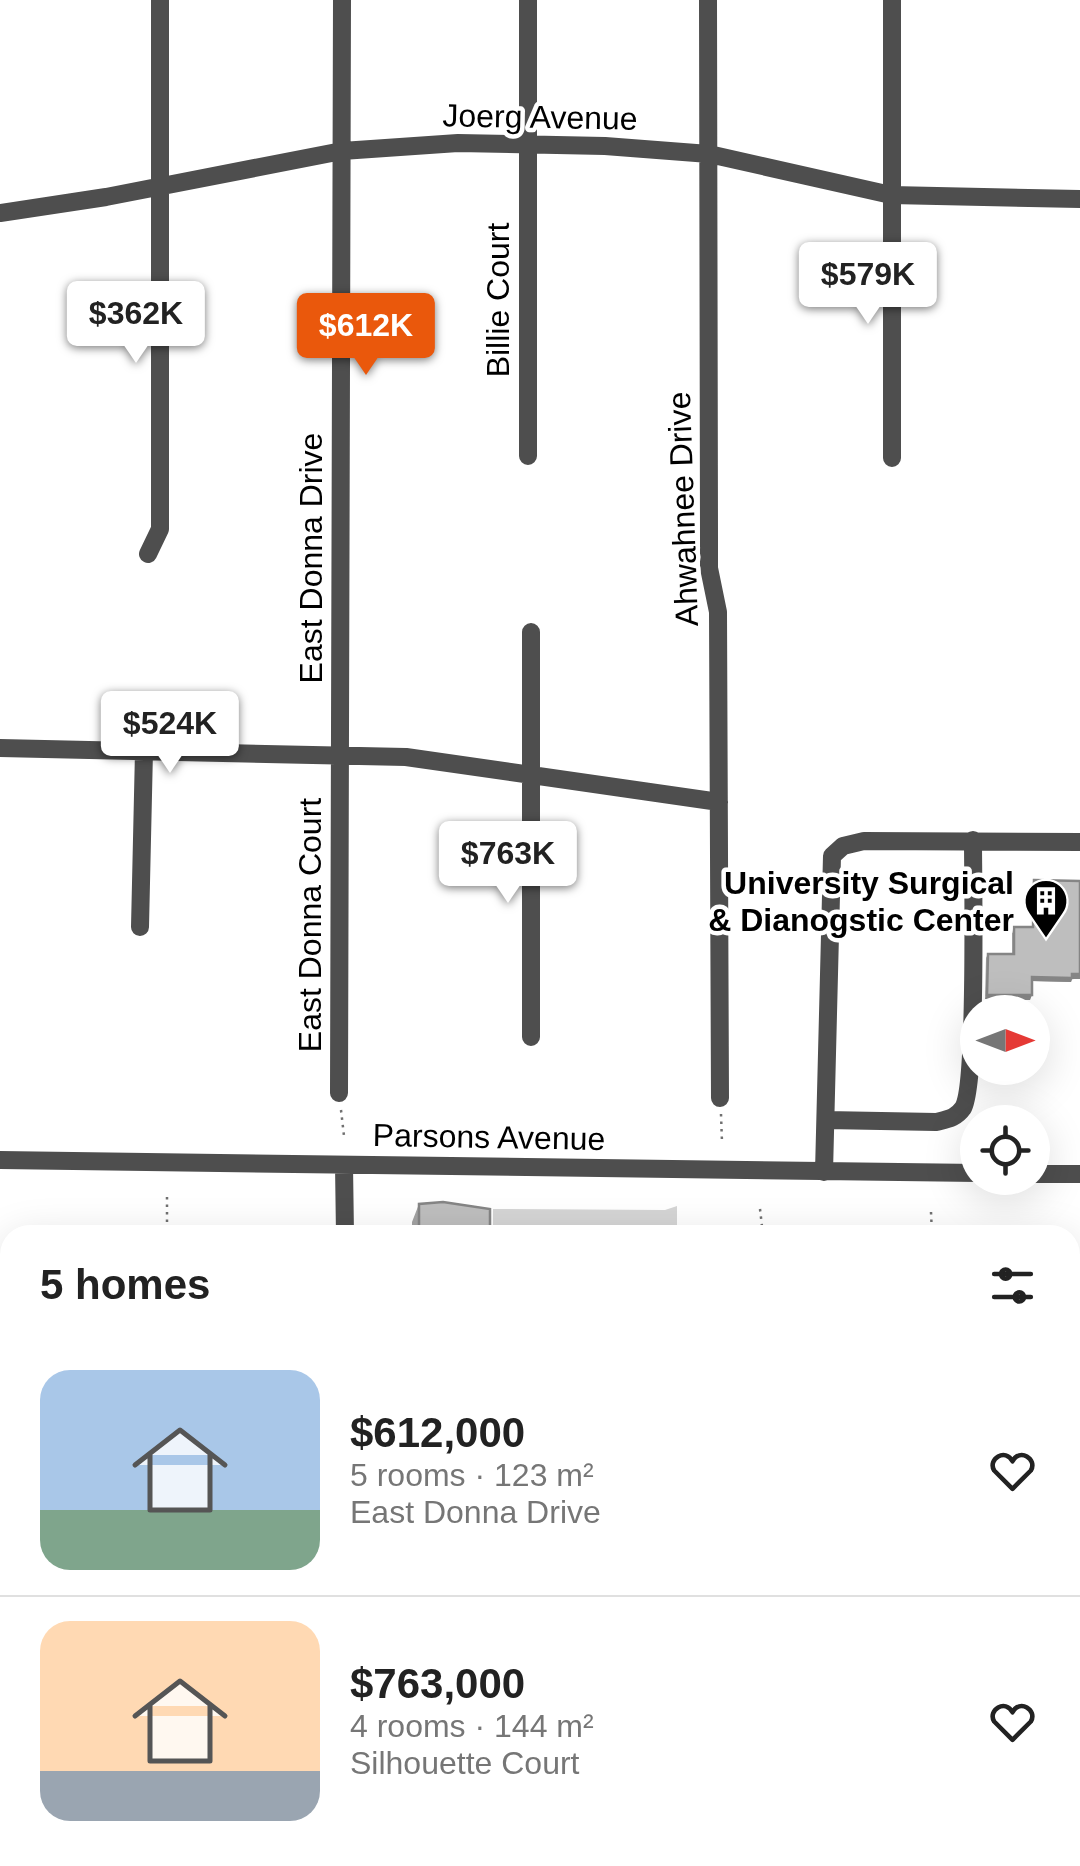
<!DOCTYPE html>
<meta charset="utf-8">
<style>
:root{--surface:#fff;--page:#f6f6f6;--text:#222;--muted:#767676;--line:#e0e0e0;--accent:#ea580c}
body{margin:0;font-family:Helvetica,sans-serif;background:var(--page);color:var(--text);height:100vh;display:flex;flex-direction:column;font-size:38px;white-space:nowrap}
*{box-sizing:border-box;margin:0}
p{font-size:32px;color:var(--muted)}
.icon{flex:none;width:55px;height:55px;fill:none;stroke:currentColor;stroke-width:2;stroke-linecap:round;stroke-linejoin:round}
.map{position:relative;flex:1;overflow:hidden}
.panel{position:absolute;left:0px;top:1225px;width:1080px;height:642px;display:flex;flex-direction:column;background:var(--surface);border-radius:30px 30px 0 0;box-shadow:0 10px 40px #0002}
.panel>*{flex:none}
.needle{width:65px;rotate:90deg}
.tools{position:absolute;left:960px;top:995px;display:grid;gap:20px}
.tools a{display:grid;place-items:center;width:90px;height:90px;border-radius:50%;background:var(--surface);box-shadow:0 10px 40px #0002;font-size:50px}
.price{position:absolute;translate:-50% -85px;padding:0 22px;border-radius:10px;background:#fff;color:#222;font-size:32px;line-height:65px;filter:drop-shadow(0 2px 5px #0008)}
.price::after{content:'';position:absolute;left:50%;top:60px;width:30px;height:22px;margin-left:-15px;background:inherit;clip-path:polygon(0 0,100% 0,50% 100%)}
.price.current{background:var(--accent);color:#fff}
ul{padding:0;list-style:none}
li{display:flex;align-items:center;gap:30px;height:250px;padding:0 40px}
li+li{border-top:2px solid var(--line)}
li span{display:grid;place-items:center;flex:none;width:280px;height:200px;border-radius:30px;color:#555}
li>.icon{margin-inline-start:auto}
span .icon{width:120px;height:120px;fill:#fffc;stroke-width:1}
li b{font-size:42px}
h2{display:flex;justify-content:space-between;align-items:center;height:120px;padding:0 40px;font-size:42px}
.map>svg:first-child{display:block}
</style>
<div class="map">
<svg width="1080" height="1866" viewBox="0 0 1080 1866">
<rect width="100%" height="100%" fill="#fff"/>
<path fill="#d5d5d5" d="M 677,1206 L 677,1235 L 493,1235 L 493,1209 L 665,1210 Z"/>
<g fill="none" stroke-linecap="round" stroke-linejoin="round">
<path stroke="#707070" stroke-width="2.5" stroke-dasharray="2.5 5" stroke-linecap="butt" d="M 341,1110 L 344,1136
M 721,1114 L 722,1142
M 167,1197 L 167,1235
M 760,1209 L 763,1235
M 931,1212 L 932,1235"/>
<path stroke="#4e4e4e" stroke-width="18" d="M 708,0 L 709,537 L 709,568 L 718,612 L 720,1098
M 892,0 L 892,458
M 0,213 L 106,197 L 342,151 L 458,143 L 605,146 L 709,154 L 891,195 L 1080,199
M 528,456 L 528,0
M 148,554 L 160,529 L 160,0
M 0,748 L 406,757 L 719,802
M 140,927 L 144,751
M 531,1037 L 531,632
M 339,1093 L 342,0
M 826,1120 L 936,1122 C 948,1119 956,1118 963,1108 C 977,1085 973,881 973,840
M 0,1160 L 978,1173
M 344,1165 L 345,1235
M 824,1172 L 832,856 L 843,846 L 864,841 L 1080,842
M 1032,1174 L 1080,1174
M 0,1592 L 10,1592
M 1070,1609 L 1080,1609
M 563,1858 L 563,1866
M 743,1858 L 744,1866
M 346,1866 L 346,1858
M 920,1866 L 921,1858"/>
</g>
<path fill="#a3a3a3" d="M 1034,880 L 1072,979 L 1071,982 L 1032,981 L 1030,1000 L 985,999 L 986,958 L 988,954 L 1012,954 L 1012,931 L 1014,927 L 1032,927 L 1032,885 Z
M 419,1204 L 490,1235 L 412,1235 L 412,1222 Z"/>
<path fill="#858585" d="M 1080,974 L 1080,979 L 1072,979 L 1071,982 L 1031,981 L 1032,977 Z
M 987,995 L 1032,995 L 1030,1000 L 985,999 Z"/>
<path fill="#bebebe" stroke="#858585" stroke-width="2.5" d="M 1034,880 L 1080,881 L 1080,974 L 1072,974 L 1072,978 L 1032,977 L 1032,995 L 987,995 L 988,954 L 1014,954 L 1014,927 L 1033,927 Z
M 443,1202 L 490,1209 L 490,1235 L 419,1235 L 419,1204 Z"/>
<defs>
<symbol id="building-pin" viewBox="-11 -11 22 30"><path d="M0 17L-7.5 6A9.5 9.5 0 1 1 7.5 6Z" fill="#000" stroke="#fff"/><path d="M-4-6H4V6H1V3H-1V6H-4ZM-2.5-4.3h1.7v1.8h-1.7ZM.8-4.3h1.7v1.8H.8ZM-2.5-1h1.7V.8h-1.7ZM.8-1h1.7V.8H.8Z" fill="#fff"/></symbol>
</defs>
<g fill-rule="evenodd">
<use href="#building-pin" x="1021" y="876" width="50" height="68"/>
</g>
<g text-anchor="middle" dominant-baseline="central" stroke-width="9" stroke-linejoin="round" paint-order="stroke">
<g font-size="32" fill="#000" stroke="#fff">
<text transform="translate(540 117) rotate(1)">Joerg Avenue</text>
<text transform="translate(498 300) rotate(-90)">Billie Court</text>
<text transform="translate(683 509) rotate(-92)">Ahwahnee Drive</text>
<text transform="translate(311 558) rotate(-90)">East Donna Drive</text>
<text transform="translate(310 925) rotate(-90)">East Donna Court</text>
<text transform="translate(489 1137) rotate(1)">Parsons Avenue</text>
</g>
<g font-size="32" font-weight="bold" fill="#000" stroke="#fff" text-anchor="end">
<text x="1014" y="883">University Surgical<tspan x="1014" dy="37">&amp; Dianogstic Center</tspan></text>
</g>
</g>
</svg>
<div class="tools">
<a><svg class="needle" viewBox="-14 -14 28 28"><path d="M0-13l5 13h-10z" fill="#e53935"/><path d="M0 13l5-13h-10z" fill="#767676"/></svg></a>
<a><svg class="icon" aria-label="locate" viewBox="0 0 24 24"><circle cx="12" cy="12" r="6"/><path d="M12 2v4M12 18v4M2 12h4M18 12h4"/></svg></a>
</div>
<b class="price" style="left:868px;top:327px">$579K</b>
<b class="price" style="left:136px;top:366px">$362K</b>
<b class="price current" style="left:366px;top:378px">$612K</b>
<b class="price" style="left:170px;top:776px">$524K</b>
<b class="price" style="left:508px;top:906px">$763K</b>
<section class="panel">
<h2>5 homes<svg class="icon" aria-label="filters" viewBox="0 0 24 24"><path d="M4 7h16M4 17h16"/><circle cx="9" cy="7" r="2"/><circle cx="15" cy="17" r="2"/></svg></h2>
<ul>
<li><span style="background:linear-gradient(#a9c7e8 70%,#7fa58c 0)"><svg class="icon" aria-label="home" viewBox="0 0 24 24"><path d="M3 11l9-7 9 7M6 9v11h12V9"/></svg></span><div><b>$612,000</b><p>5 rooms · 123 m²</p><p>East Donna Drive</p></div><svg class="icon" aria-label="heart" viewBox="0 0 24 24"><path d="M12 20l-8-8c-3-5 5-10 8-4 3-6 11-1 8 4z"/></svg></li>
<li><span style="background:linear-gradient(#ffd9b3 75%,#9aa5b1 0)"><svg class="icon" aria-label="home" viewBox="0 0 24 24"><path d="M3 11l9-7 9 7M6 9v11h12V9"/></svg></span><div><b>$763,000</b><p>4 rooms · 144 m²</p><p>Silhouette Court</p></div><svg class="icon" aria-label="heart" viewBox="0 0 24 24"><path d="M12 20l-8-8c-3-5 5-10 8-4 3-6 11-1 8 4z"/></svg></li>
</ul>
</section>
</div>
